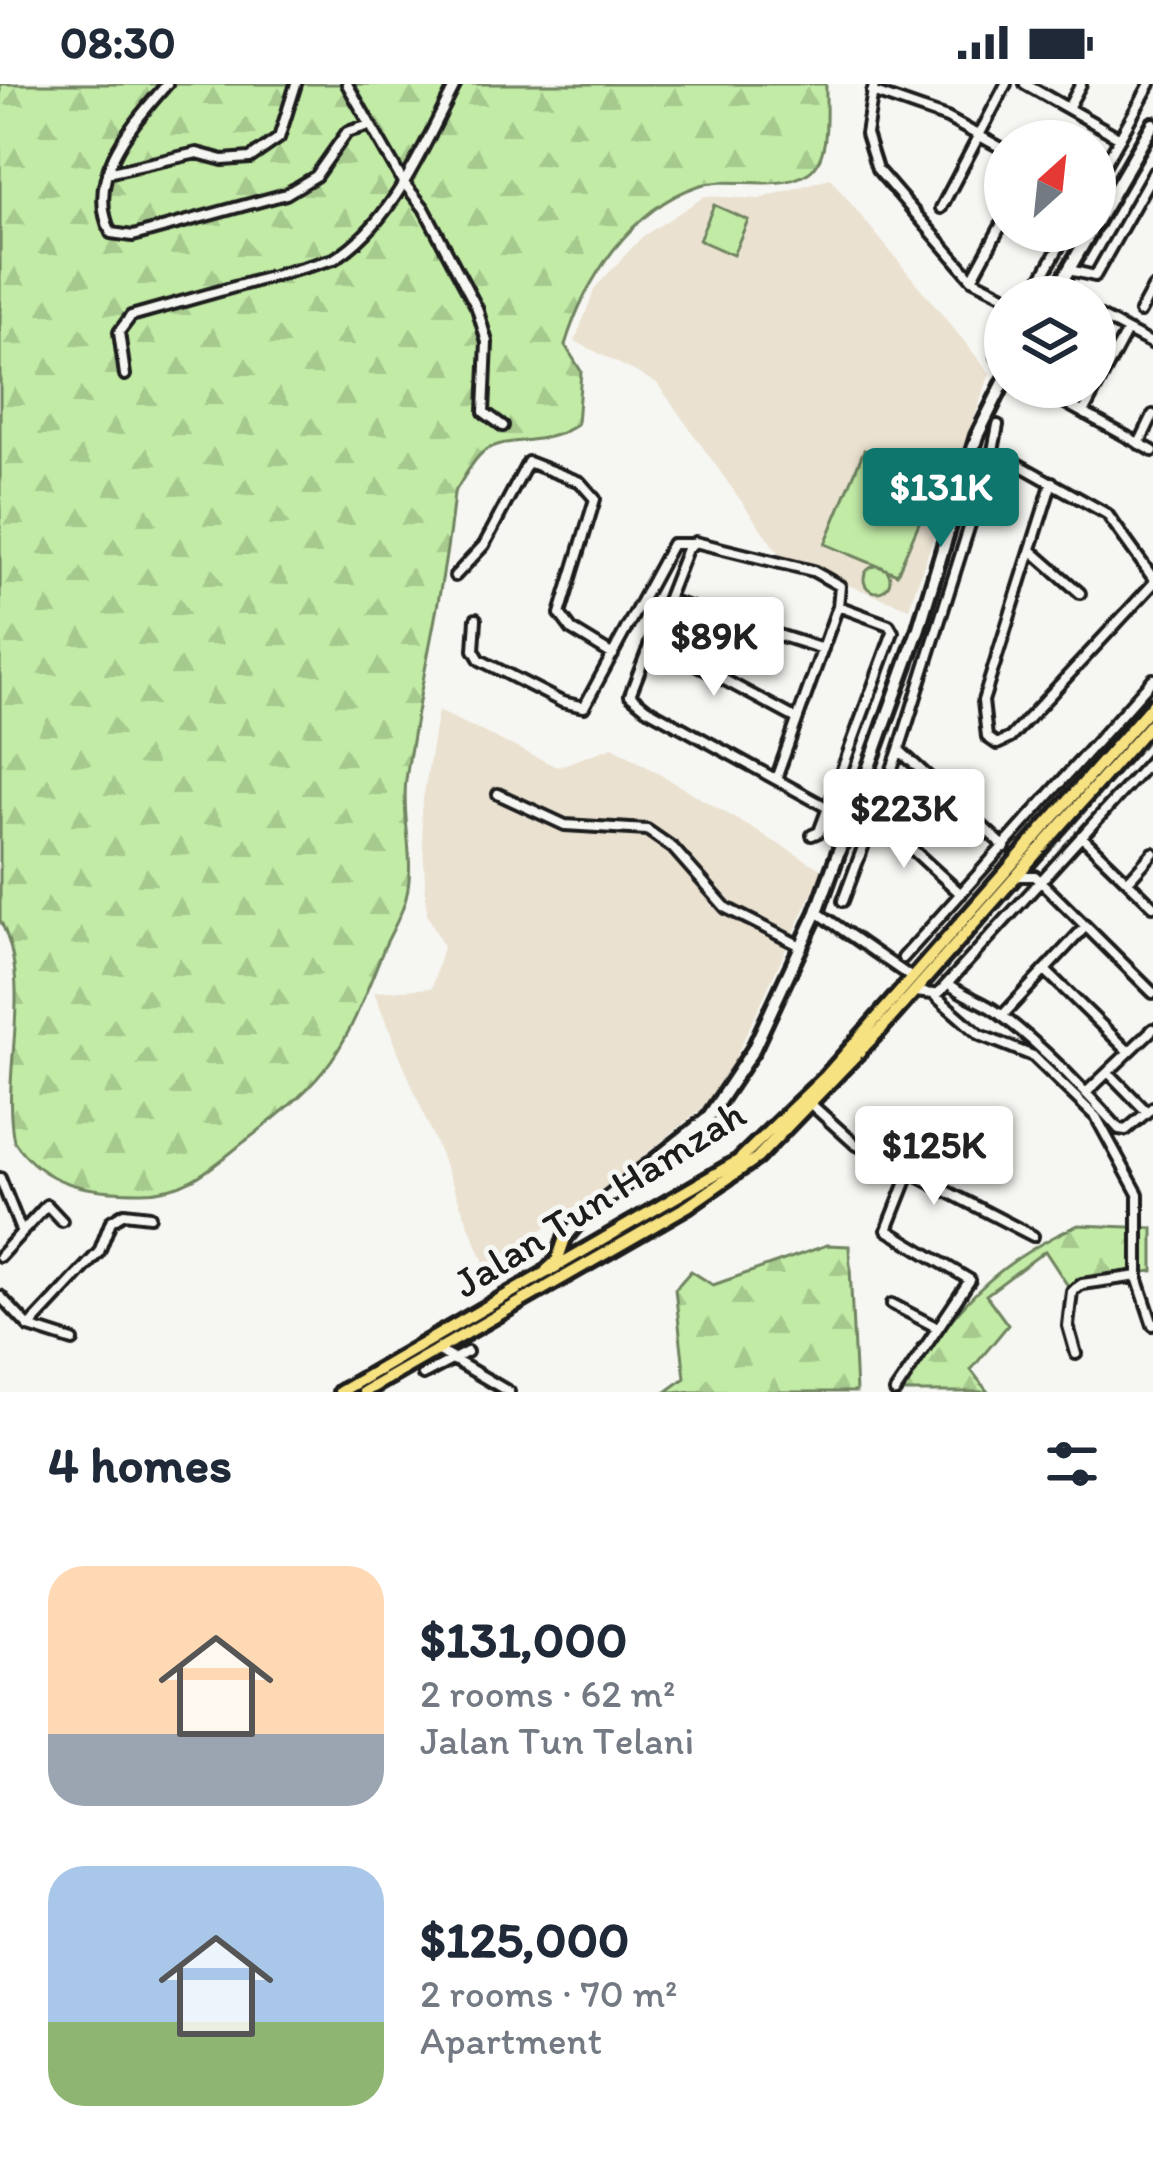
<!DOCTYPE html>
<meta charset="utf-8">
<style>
:root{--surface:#fff;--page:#f2f2f3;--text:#1f2937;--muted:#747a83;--accent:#0f766e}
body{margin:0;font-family:Itim,sans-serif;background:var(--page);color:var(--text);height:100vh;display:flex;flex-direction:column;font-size:45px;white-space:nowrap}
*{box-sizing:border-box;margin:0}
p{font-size:39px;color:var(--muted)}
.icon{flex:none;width:66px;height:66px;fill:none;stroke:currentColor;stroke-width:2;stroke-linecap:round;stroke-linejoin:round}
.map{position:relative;height:1308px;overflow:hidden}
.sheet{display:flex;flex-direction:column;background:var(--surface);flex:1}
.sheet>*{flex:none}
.needle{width:78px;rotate:27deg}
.buttons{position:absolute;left:984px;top:36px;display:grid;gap:24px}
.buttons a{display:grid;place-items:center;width:132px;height:132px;border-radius:50%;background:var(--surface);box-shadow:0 3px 9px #0004;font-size:60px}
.price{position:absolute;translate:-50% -102px;padding:0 27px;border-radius:12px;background:#fff;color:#222;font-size:39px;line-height:78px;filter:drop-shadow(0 3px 6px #0008)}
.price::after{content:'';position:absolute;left:50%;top:72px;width:36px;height:27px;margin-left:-18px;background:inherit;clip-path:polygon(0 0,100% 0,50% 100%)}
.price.active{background:var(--accent);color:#fff}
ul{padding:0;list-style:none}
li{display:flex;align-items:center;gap:36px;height:300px;padding:0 48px}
li span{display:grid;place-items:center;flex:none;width:336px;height:240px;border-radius:36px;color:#555}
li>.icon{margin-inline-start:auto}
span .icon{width:144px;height:144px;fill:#fffc;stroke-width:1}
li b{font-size:51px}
h2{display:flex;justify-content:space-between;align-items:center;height:144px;padding:0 48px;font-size:51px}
.status{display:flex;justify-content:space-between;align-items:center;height:84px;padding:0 60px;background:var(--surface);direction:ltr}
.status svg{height:33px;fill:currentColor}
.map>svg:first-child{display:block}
</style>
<div class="status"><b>08:30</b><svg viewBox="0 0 49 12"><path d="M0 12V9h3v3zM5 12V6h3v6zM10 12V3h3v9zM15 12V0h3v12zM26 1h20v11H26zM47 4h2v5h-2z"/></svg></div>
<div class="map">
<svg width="1153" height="1308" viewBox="0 0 1153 1308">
<defs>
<pattern id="forest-firs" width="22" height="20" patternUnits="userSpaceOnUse" patternTransform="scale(3)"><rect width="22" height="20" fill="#c2eba6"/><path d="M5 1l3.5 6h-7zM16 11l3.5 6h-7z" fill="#a6c98e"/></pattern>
</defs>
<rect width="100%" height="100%" fill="#f6f6f2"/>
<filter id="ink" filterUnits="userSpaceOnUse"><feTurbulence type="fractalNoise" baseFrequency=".00833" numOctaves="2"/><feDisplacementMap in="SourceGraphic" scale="24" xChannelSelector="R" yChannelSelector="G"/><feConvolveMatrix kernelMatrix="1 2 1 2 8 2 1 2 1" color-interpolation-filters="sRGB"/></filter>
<g filter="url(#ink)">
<path fill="#eae1d0" d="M 830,94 L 990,289 L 909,524 L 784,477 L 657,299 L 575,257 L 595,204 L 642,153 L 705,112 L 759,115 Z
M 438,627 L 557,683 L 613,663 L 823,786 L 718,1011 L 603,1105 L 486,1183 L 374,908 L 432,904 L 443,862 L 427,830 L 421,727 Z"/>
<path fill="url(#forest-firs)" stroke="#6f8461" stroke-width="3" d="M 0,0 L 826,0 C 825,24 832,74 808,89 C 776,109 732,91 698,102 C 630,125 584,198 565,261 L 581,287 L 577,340 C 546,364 508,350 483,368 C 471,378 463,396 454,409 C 445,505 419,600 406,696 C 401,734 416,776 406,814 C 402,831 391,848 384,864 C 342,969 336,988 244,1058 C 210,1085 187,1108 142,1108 C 91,1108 44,1103 14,1057 C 0,990 35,903 0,836 Z
M 1078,1141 L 1153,1144 L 1153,1187 L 1081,1196 L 1070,1205 L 1045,1167 L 986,1211 L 1008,1241 L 971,1286 L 988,1308 L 896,1308 C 954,1230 986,1182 1078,1141 Z
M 827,1161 L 849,1162 L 856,1308 L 666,1308 L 685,1294 L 675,1205 L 691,1187 L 713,1201 Z"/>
<path fill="#c2eba6" stroke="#6f8461" stroke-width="3" d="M 714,121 L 748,136 L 733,171 L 699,156 Z
M 864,366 L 937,397 L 897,490 L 825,460 Z
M864 495a13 13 0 1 1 26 0a13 13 0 1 1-26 0Z"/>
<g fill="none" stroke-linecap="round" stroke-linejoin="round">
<defs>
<path id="street" d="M 167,0 C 132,41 84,92 111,149 L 133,152 L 286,110 L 316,92 L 347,48 L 370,41
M 347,0 L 403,98 L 424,124 L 477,224 L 487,258 L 484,328 L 503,342
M 874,0 L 866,50 L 877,85 L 972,195 L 1008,213
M 1025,0 L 1120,54
M 872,8 L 947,34 L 1005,66
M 1068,24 L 1081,0
M 107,89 L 197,69 L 223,76 L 250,74 L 279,54 L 296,0
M 1095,98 L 1150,0
M 941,124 L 1006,0
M 1069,186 L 1095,192 L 1153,89
M 972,195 L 1005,134
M 1031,213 L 1068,147
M 1140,228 L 1153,204
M 1095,230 L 1153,260
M 997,273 L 1005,259
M 125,291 L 119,248 L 131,232 L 334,175 C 394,138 424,60 456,0
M 1036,303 L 1153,367
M 1083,329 L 1127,247
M 1139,360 L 1153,331
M 992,372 L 998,341
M 1052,398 L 983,617 L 987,653 L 997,660 L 1010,654 L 1153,500
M 1031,466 L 1080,509
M 455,492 L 484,461 L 528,378 L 580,398 L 595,415 L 560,530 L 572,546 L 613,571
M 667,516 L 823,565
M 476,535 L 474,566 L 480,576 L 562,618 L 584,623 L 672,460 L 691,460
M 652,557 L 797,635
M 899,666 L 1005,763
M 776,695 L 838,522 L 840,502 L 813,487 L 695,458 L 687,465 L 630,611 L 646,624 L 828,724 L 851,735
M 498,710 L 565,741 L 647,746 L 673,764 L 726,824 L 801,862
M 875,731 L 961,810
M 812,751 L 819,748 L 893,548 L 889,541 L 838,522
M 1081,752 L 1153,822
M 1017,792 L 1035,792 L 1153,909
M 1128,797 L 1153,769
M 843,817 L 898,669 L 991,374 L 1007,374 L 1107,430 L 1153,494
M 817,828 L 912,894
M 903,874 L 1153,595
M 1045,886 L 1129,968
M 948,899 C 962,912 981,916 997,928 C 1043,962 1081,1003 1119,1045 L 1126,1046 L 1153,1023
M 915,908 L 933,910 L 980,951 L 1033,972 L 1096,1033 L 1138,1110 L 1138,1196 L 1153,1241
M 936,912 L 1153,674
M 1002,932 L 1085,843
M 1108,988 L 1147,1028
M 1088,1007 L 1153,945
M 812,1021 L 855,1060 L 1033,1152
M 0,1094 L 22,1149
M 0,1172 L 47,1121 L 62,1137
M 0,1212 L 29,1243 L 73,1257
M 892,1220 L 938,1244
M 29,1243 L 99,1168 L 111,1137 L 124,1129 L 150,1132
M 439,1267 L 509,1308
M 1076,1270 L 1068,1242 L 1072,1207 L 1082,1200 L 1138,1192
M 423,1291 L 467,1268
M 895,1308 L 970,1196 L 887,1146 L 910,1088"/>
<path id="secondary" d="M 1095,140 L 1153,40
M 1053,213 L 1091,147
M 565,1154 L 581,1135 L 707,1035 L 753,966 L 817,828 L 919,544 L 977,352 L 1005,296"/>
<path id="primary" d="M 547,1186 L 557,1177 L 565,1154
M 340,1308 L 738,1077 L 826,992 L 1153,620
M 364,1308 L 688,1122 L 757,1074 L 882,944 L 1153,637"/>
</defs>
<use href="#street" stroke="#1c1c1c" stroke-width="16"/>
<use href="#secondary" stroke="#1c1c1c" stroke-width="20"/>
<use href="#primary" stroke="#1c1c1c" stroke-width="20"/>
<use href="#street" stroke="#f6f6f2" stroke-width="8"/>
<use href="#secondary" stroke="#f6f6f2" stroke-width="10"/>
<use href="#primary" stroke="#f7e281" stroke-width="10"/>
</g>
</g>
<g text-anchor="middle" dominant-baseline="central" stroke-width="10" stroke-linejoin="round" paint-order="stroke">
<g font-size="42" fill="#1c1c1c" stroke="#f6f6f2">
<text transform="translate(599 1114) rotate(-32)">Jalan Tun Hamzah</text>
</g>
</g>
</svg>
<div class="buttons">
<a><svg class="needle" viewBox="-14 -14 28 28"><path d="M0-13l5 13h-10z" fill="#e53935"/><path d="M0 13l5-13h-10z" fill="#747a83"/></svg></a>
<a><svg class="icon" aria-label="layers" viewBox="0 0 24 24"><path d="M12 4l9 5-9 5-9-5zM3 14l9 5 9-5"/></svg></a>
</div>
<b class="price active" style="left:941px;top:466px">$131K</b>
<b class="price" style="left:714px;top:615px">$89K</b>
<b class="price" style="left:904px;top:787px">$223K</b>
<b class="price" style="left:934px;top:1124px">$125K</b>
</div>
<section class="sheet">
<h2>4 homes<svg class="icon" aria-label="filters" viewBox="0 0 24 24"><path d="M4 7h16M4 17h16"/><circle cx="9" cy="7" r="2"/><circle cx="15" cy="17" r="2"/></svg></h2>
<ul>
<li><span style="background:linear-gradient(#ffd9b3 70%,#9aa5b1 0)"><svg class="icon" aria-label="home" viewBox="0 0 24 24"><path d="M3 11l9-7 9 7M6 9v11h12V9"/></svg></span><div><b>$131,000</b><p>2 rooms · 62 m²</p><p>Jalan Tun Telani</p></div></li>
<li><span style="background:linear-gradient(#a9c7e8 65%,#8fb573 0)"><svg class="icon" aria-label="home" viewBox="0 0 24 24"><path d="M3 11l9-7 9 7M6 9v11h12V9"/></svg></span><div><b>$125,000</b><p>2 rooms · 70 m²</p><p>Apartment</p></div></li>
</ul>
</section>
